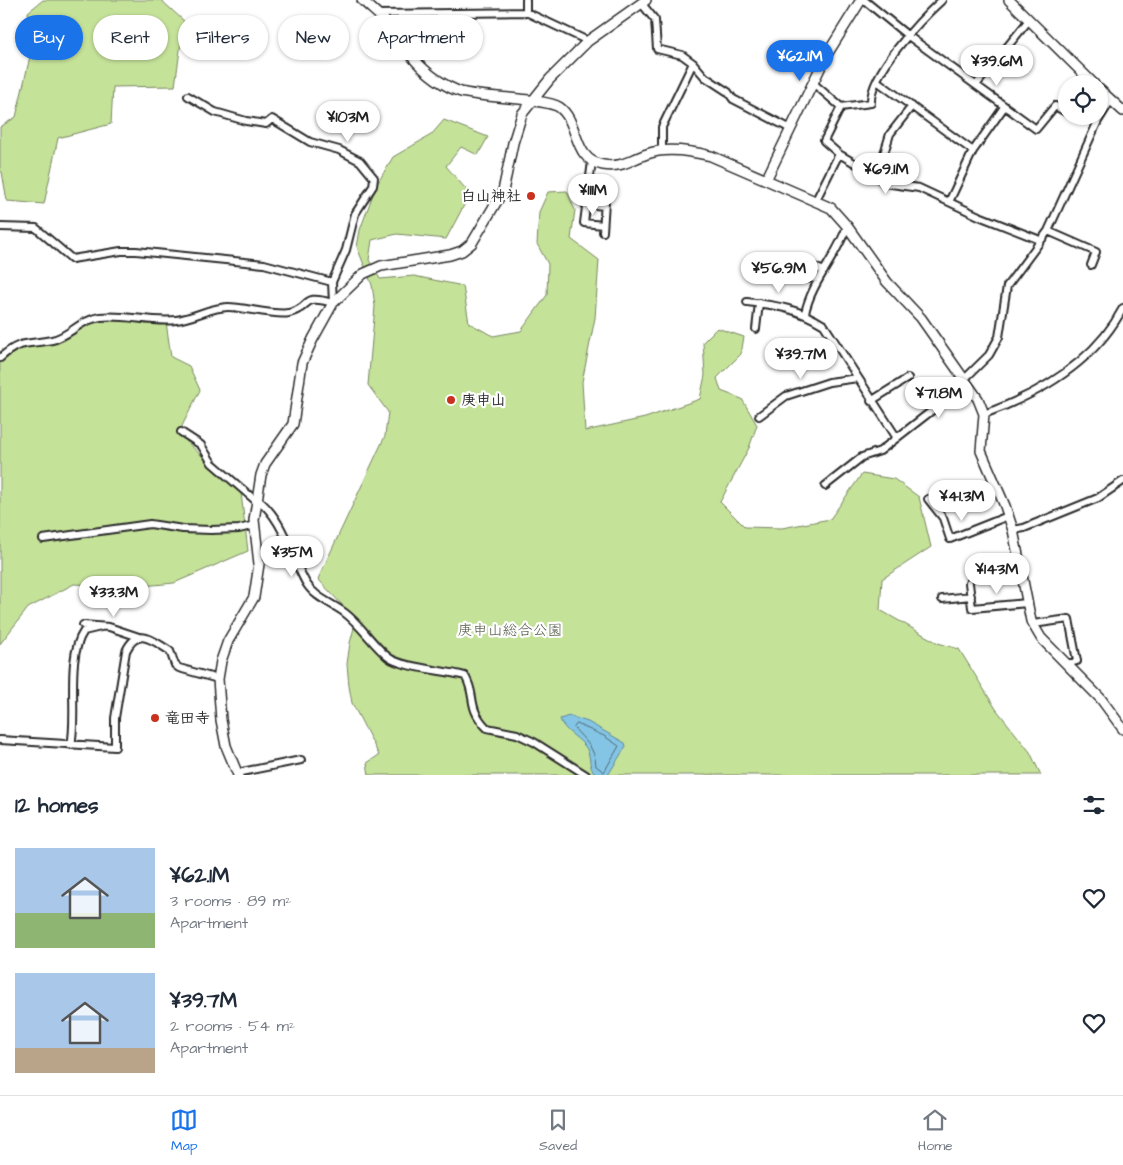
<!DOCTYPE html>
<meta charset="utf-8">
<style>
:root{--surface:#fff;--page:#f2f2f3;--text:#1f2937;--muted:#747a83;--line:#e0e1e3;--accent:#1a73e8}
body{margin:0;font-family:"Architects Daughter","Klee One",sans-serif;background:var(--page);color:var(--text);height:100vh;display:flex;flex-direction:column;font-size:19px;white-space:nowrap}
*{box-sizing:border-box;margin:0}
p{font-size:16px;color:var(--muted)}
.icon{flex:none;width:28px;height:28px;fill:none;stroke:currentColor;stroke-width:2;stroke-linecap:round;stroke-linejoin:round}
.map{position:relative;height:775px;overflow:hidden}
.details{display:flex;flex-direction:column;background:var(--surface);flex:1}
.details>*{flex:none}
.guide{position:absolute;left:15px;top:15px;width:500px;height:45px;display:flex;gap:10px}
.controls{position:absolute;left:1058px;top:75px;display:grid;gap:10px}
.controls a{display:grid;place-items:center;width:50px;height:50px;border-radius:50%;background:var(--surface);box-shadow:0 1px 4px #0004;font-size:25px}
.price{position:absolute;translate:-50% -42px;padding:0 11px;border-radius:18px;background:#fff;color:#222;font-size:16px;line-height:32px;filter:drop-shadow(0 1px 2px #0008)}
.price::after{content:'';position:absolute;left:50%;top:30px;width:15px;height:11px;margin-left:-8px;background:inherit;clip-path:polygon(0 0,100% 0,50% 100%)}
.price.on{background:var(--accent);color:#fff}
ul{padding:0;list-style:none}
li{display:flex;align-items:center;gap:15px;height:125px;padding:0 15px}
li span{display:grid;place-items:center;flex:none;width:140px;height:100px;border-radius:0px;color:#555}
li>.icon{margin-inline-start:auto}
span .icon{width:60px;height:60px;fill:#fffc;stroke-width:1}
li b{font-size:21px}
h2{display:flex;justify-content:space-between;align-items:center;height:60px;padding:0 15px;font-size:21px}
.pill{padding:0 18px;border-radius:22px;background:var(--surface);box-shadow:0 1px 4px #0004;font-size:18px;line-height:45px}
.pill.on{background:var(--accent);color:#fff}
.tabs{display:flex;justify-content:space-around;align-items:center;height:70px;border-top:1px solid var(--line);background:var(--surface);font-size:14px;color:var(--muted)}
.tabs a{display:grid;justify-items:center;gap:2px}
.tabs .on{color:var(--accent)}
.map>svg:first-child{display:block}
</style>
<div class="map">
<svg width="1123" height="775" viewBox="0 0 1123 775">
<rect width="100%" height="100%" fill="#fff"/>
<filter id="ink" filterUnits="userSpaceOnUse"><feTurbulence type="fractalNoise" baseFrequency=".02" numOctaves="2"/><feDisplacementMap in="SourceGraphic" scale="10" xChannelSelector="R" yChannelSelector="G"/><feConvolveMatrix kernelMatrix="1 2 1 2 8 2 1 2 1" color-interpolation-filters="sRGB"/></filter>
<g filter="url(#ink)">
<path fill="#c5e299" stroke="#788662" d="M 43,0 L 161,0 L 184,21 L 175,86 L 113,87 L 111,124 L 58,138 L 44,204 L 7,201 L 2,172 L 0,171 L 0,127 L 16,117 L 31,52 L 28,12 Z
M 444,120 L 488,137 L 478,155 L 461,147 L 446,166 L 470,194 L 446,239 L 397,234 L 372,240 L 369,260 L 380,279 L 414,276 L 463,286 L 469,323 L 493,336 L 521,331 L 547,295 L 548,264 L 537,244 L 539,212 L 548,192 L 567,191 L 575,210 L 571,239 L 599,260 L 595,318 L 582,382 L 585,431 L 645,418 L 700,399 L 705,375 L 703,342 L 717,328 L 744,337 L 741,354 L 717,378 L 721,391 L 742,399 L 757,425 L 749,448 L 720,502 L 745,527 L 782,528 L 830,519 L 862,474 L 894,479 L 919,497 L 931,547 L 882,579 L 880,610 L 938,643 L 959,649 L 996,709 L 1030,752 L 1041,775 L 369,775 L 367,763 L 379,755 L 352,703 L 349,686 L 347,664 L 350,643 L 356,620 L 318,579 L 385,436 L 388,412 L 368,385 L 375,306 L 372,285 L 357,247 L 360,230 L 376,186 L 393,157 L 431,135 Z
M 115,319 L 166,322 L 171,357 L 189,366 L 200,390 L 182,426 L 185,440 L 241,493 L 248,551 L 174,583 L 133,587 L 74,584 L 28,608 L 0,644 L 0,360 L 21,345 L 39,345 L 61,340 L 86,324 Z"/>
<path fill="#84c5e5" stroke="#60879b" d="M 569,716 L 588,722 L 625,743 L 626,746 L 608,775 C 602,775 598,775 593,771 C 588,765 592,754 584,745 C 576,736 563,730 560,719 Z"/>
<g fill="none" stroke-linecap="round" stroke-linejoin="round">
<path stroke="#4f6975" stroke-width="1" d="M 577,724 L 604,736 L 619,746 L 604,772 L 596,766 C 595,747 585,741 574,728 Z"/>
<defs>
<path id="street" d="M 864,0 L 907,35 L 1036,129 L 1055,106 L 1066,112
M 642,4 L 655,20 L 657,49 L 682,55 L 693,63 L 705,77 L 728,92 L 733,99 L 791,129
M 526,12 L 526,0
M 377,14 L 526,12 L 588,41
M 877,81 L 973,151
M 813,83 L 841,107
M 976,85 L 1029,20
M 841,107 L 824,141 L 839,154 L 877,176 L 884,183 L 919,188 L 979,216 L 1040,240
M 841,107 L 871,103 C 869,74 921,19 942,0
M 1082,116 L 1098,121
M 662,150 L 662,127 L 693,63
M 592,161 L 584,223 L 603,225
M 877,176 L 890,134 L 912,106
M 816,200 L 839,154
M 949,202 L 973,151 L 1004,107
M 586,204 L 604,206
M 0,227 L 36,228 L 72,259 L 121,251 L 136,251 L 264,264 L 332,282
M 1048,231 L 1096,252 L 1091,265
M 603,232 L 605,201
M 819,279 L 803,278 L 783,267 L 791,257 L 824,271
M 747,302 C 776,305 799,309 824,325 L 897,438
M 805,313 C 812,281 837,257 847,226
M 756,329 L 759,303
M 0,358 C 21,339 28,345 52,340 C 70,336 78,321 100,317 C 126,314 151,323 176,320 C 194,318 211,307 228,307 C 244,307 275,316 289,313 C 313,308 299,293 333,303 L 332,282 L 346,250 L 355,214 L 373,186 L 374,178 L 360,161 L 339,150 L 310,142 L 272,119 L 266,124 L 246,121 L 215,112 L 188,96
M 871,401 L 908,378
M 984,414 C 1039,394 1095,362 1123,308
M 759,416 L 786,396 L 829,382 L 858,378
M 181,432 L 201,445 L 212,463 L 256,501
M 825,486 L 862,457 L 880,451 L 934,409 L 989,355 L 999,337 L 1007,286 L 1048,231 L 1098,121 L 1111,100
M 257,499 C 284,519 290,555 306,583 C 315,598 332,603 345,613 C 361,625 372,644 388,657 C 402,668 445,670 465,676 C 477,696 466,707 487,728 L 517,734 L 534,742 L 586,775
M 928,499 L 943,518 L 950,539 L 1008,516
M 1013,530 L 1024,528 L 1098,498 L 1123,481
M 43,539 L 150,524 L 183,529 L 211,530 L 239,529 L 255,525
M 969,583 L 972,608 L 1028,603
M 942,599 L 971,596
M 1033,624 L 1069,619 L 1077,661 L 1067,664
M 83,625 L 109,627 L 139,637
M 0,740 L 115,747 L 115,718 L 126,651 C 138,626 153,641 170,651 L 175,665 L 179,668 L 218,679
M 71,745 C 78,715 65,658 84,631 L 101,627
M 237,773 L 301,760"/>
<path id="secondary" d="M 362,0 C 374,11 388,22 398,34 C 404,42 408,52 415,60 C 426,73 445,87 461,92 C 483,98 545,98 559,107 C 580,122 572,160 603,165 C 623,168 629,160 647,154 C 666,147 691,151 711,156 L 831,208 L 847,226 L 887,282 L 921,318 L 978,399 L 984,414 L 981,451 L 1005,506 L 1013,530 L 1031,621 L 1041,638 L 1101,699 L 1123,729
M 1009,0 L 1094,84
M 1099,89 L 1123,111
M 766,180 L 826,56 L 861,0
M 238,775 L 226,746 L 221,720 L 218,679 L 221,661 L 228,641 L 254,597 L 259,564 L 254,520 L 261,475 L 265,464 L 293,424 L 302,363 L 313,339 L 333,303 L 363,274 L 381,266 L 450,255 L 462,251 L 472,243 L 503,191 L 513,143 L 522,114 L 550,79 L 588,41 L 646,0"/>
</defs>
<use href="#street" stroke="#2b2b2b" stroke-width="10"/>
<use href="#secondary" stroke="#2b2b2b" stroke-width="12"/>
<use href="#street" stroke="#fff" stroke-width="6"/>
<use href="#secondary" stroke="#fff" stroke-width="9"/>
</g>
</g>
<g fill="#c8321e" stroke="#fff" stroke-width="2">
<circle cx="531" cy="196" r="5"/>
<circle cx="451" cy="400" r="5"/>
<circle cx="155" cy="718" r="5"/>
</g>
<g text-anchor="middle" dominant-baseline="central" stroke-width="4.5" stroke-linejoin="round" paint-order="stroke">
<g font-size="15" font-weight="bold" fill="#2b2b2b" stroke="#fff" text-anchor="start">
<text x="521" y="196" text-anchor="end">白山神社</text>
<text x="461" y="400">庚申山</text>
<text x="165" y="718">竜田寺</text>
</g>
<g font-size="15" fill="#525946" stroke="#fff">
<text x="510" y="630">庚申山総合公園</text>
</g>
</g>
</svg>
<div class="controls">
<a><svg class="icon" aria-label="locate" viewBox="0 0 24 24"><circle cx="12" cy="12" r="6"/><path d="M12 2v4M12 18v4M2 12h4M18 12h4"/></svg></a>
</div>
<b class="price on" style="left:800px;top:82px">¥62.1M</b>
<b class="price" style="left:997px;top:87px">¥39.6M</b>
<b class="price" style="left:348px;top:143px">¥103M</b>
<b class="price" style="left:886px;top:195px">¥69.1M</b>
<b class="price" style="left:593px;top:216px">¥111M</b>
<b class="price" style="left:779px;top:294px">¥56.9M</b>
<b class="price" style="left:801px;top:380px">¥39.7M</b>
<b class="price" style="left:939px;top:419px">¥71.8M</b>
<b class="price" style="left:962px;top:522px">¥41.3M</b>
<b class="price" style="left:292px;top:578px">¥35M</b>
<b class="price" style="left:997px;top:595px">¥143M</b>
<b class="price" style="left:114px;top:618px">¥33.3M</b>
<div class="guide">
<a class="pill on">Buy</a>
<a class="pill">Rent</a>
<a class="pill">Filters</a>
<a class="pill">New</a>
<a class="pill">Apartment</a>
</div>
</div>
<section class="details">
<h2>12 homes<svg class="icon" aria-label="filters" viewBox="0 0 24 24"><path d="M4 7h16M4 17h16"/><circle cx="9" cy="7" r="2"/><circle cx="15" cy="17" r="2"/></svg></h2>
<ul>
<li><span style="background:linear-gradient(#a9c7e8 65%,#8fb573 0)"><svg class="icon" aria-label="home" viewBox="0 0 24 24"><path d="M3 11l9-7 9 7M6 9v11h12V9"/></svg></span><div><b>¥62.1M</b><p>3 rooms · 89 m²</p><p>Apartment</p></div><svg class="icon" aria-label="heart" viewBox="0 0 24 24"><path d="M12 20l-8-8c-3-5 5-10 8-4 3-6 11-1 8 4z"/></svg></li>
<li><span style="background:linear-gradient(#a9c7e8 75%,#b9a48a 0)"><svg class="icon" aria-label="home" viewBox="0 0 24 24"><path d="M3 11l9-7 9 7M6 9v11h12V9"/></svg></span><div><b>¥39.7M</b><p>2 rooms · 54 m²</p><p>Apartment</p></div><svg class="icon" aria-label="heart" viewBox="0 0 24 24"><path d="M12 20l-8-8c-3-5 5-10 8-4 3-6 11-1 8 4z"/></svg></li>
</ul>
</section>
<nav class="tabs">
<a class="on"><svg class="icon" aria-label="map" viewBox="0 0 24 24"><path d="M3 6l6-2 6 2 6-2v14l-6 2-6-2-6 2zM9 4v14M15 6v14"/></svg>Map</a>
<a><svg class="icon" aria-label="saved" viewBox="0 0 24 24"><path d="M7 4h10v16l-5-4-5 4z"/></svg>Saved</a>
<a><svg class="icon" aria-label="home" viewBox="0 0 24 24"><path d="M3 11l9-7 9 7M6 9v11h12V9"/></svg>Home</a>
</nav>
